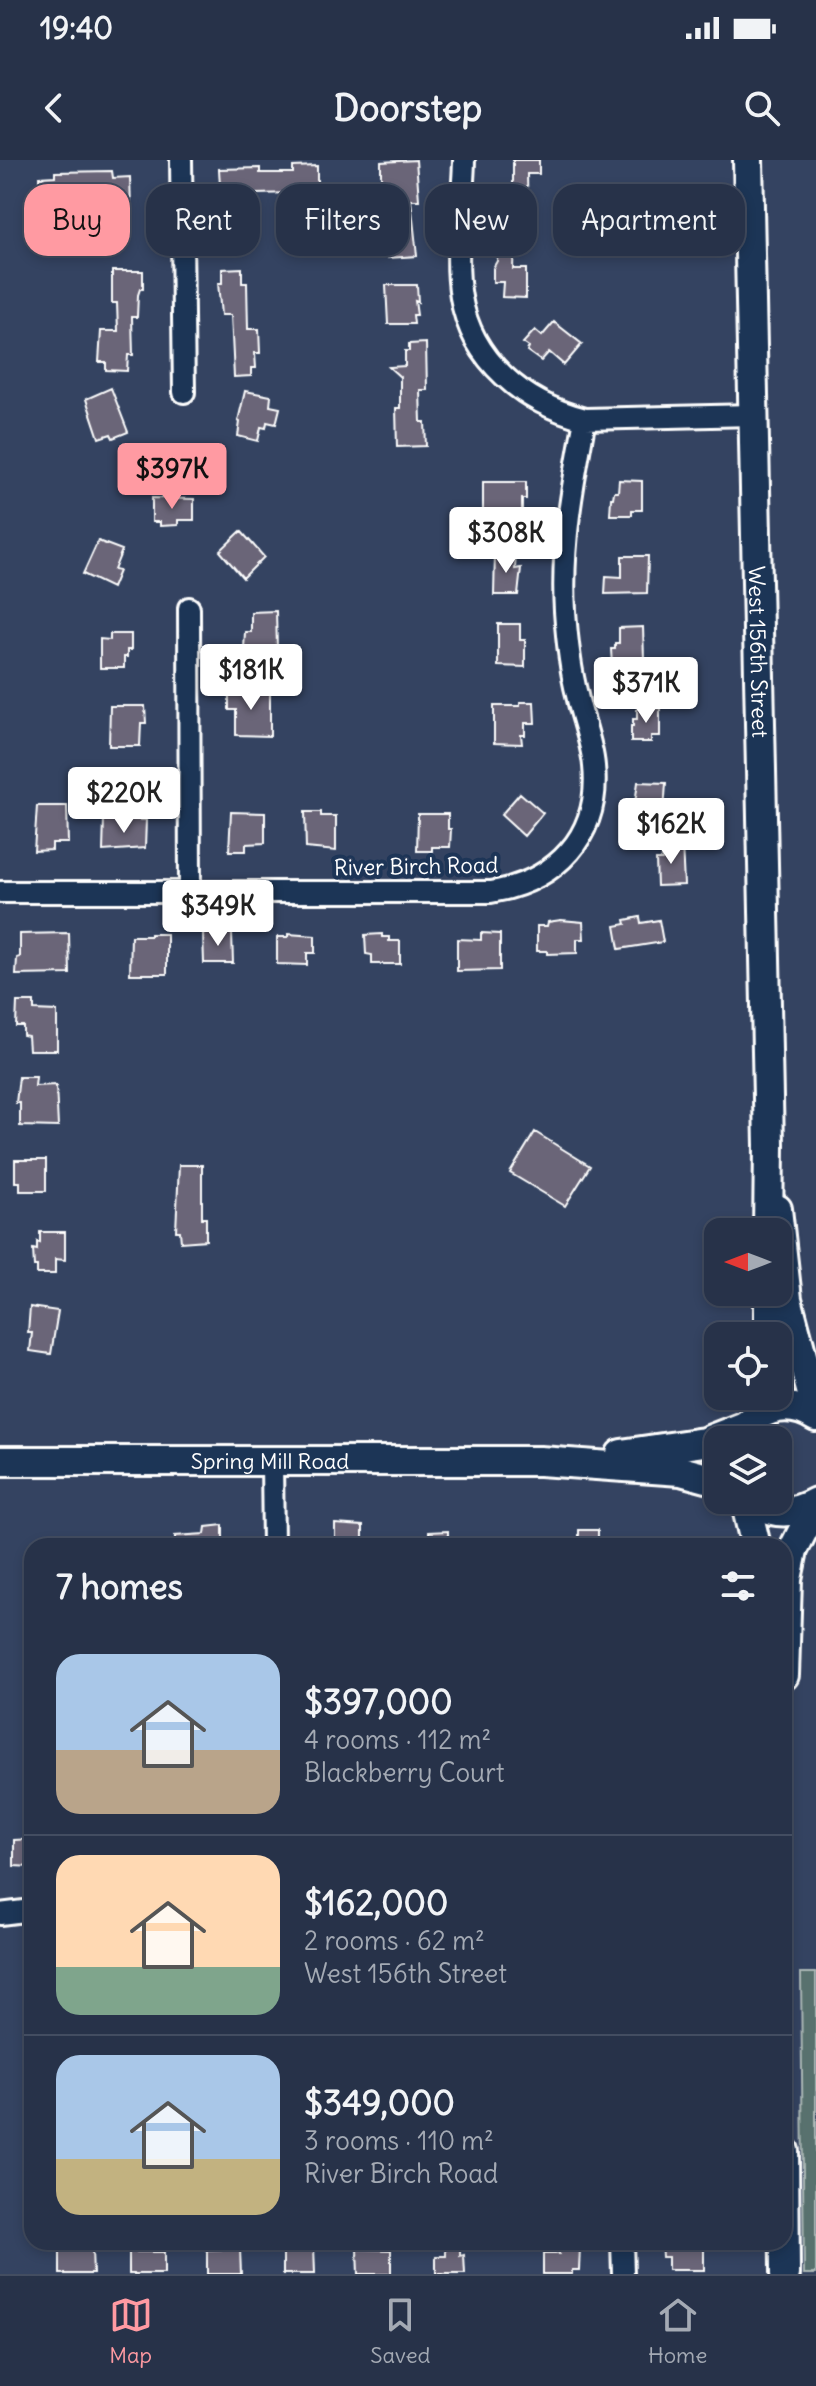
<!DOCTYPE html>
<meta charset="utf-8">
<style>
:root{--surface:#273249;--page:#2f3a50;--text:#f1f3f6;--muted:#a4aab4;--line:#434d61;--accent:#ff9aa2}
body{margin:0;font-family:Delius,sans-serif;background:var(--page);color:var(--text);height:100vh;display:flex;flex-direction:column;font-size:30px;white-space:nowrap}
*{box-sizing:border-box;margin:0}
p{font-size:26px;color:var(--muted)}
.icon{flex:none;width:44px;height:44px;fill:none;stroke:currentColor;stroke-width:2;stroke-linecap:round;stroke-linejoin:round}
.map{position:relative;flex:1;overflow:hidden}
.details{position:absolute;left:24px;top:1378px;width:768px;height:712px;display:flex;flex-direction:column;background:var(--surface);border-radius:24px;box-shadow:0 4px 12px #0003,0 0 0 2px var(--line)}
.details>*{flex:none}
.guide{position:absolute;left:24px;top:24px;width:768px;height:72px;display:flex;gap:16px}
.needle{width:52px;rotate:270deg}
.buttons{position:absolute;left:704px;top:1058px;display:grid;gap:16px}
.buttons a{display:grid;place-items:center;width:88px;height:88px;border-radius:16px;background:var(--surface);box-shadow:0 4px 12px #0003,0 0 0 2px var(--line);font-size:40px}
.price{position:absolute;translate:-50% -68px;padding:0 18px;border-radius:8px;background:#fff;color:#222;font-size:26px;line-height:52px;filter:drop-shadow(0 2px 4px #0008)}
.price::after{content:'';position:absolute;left:50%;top:48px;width:24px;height:18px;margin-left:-12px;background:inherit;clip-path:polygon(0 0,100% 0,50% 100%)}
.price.on{background:var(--accent);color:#111}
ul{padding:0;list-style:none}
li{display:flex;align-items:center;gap:24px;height:200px;padding:0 32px}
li+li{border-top:2px solid var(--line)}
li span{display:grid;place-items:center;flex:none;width:224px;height:160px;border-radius:24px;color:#555}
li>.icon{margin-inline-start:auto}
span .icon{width:96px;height:96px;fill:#fffc;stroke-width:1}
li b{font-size:34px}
h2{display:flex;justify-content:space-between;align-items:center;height:96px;padding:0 32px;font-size:34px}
.chip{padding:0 28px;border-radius:24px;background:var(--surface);box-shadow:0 4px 12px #0003,0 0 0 2px var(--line);font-size:28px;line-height:72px}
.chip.on{background:var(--accent);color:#111}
.status{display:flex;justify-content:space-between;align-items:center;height:56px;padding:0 40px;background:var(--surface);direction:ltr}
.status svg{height:22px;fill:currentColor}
header{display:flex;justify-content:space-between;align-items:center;height:104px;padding:0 32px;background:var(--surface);font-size:36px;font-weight:700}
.tabs{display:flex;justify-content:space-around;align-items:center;height:112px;border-top:2px solid var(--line);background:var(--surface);font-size:22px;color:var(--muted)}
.tabs a{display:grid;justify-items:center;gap:4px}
.tabs .on{color:var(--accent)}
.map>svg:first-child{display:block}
</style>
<div class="status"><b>19:40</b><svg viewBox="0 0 49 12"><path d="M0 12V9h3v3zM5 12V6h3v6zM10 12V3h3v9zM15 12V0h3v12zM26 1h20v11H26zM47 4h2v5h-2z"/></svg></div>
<header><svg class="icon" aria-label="back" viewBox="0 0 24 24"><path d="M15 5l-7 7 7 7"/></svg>Doorstep<svg class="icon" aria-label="search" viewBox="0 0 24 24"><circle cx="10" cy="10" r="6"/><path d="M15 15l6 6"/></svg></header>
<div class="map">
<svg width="816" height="2114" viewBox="0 0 816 2114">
<rect width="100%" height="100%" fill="#344361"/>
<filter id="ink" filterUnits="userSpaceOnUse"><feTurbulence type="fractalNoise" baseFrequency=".0125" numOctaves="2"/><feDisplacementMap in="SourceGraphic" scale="16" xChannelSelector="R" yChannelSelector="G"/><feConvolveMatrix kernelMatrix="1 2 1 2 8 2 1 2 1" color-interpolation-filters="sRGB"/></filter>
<g filter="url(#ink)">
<path fill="#58716e" stroke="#acb8b6" stroke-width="2" d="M 801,1813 L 816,1813 L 816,2114 L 804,2114 Z"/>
<path fill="#6a6578" stroke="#fff" stroke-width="2" d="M 416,0 L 419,40 L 411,40 L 417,96 L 388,98 L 386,40 L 381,40 L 381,2 Z
M 513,0 L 539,0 L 539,14 L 527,14 L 528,56 L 520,59 L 520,74 L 515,73 L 514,80 L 513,109 L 526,109 L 526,138 L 502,137 L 503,122 L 493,122 L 493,108 L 497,101 L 500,33 L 513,34 Z
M 317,6 L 317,38 L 293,38 L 293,33 L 256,34 L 256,38 L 252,38 L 253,43 L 221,44 L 219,9 L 260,8 L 260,13 L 293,13 L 293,7 Z
M 112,11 L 113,18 L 130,17 L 131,46 L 73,46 L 73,50 L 40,51 L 39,17 L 55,16 L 55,12 Z
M 242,108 L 242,123 L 247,123 L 248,169 L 259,169 L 260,193 L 255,193 L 256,208 L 251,208 L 251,216 L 234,217 L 231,155 L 221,155 L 218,123 L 222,123 L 222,109 Z
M 112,111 L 143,111 L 143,129 L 140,129 L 138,135 L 137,157 L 132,157 L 133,195 L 128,195 L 127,211 L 106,210 L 106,202 L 99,202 L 101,171 L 118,171 L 117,143 L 112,143 Z
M 386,125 L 417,125 L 418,142 L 415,141 L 417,155 L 413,155 L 414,164 L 388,164 Z
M 554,162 L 582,184 L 564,205 L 549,192 L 541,201 L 527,191 L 529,187 L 523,183 L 535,170 L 542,176 Z
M 426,183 L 427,230 L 420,230 L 421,262 L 425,262 L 426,286 L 397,287 L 396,248 L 400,248 L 400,217 L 389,207 L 405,206 L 405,191 L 409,191 L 409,184 Z
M 111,228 L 128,272 L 113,278 L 111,274 L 99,278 L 86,239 Z
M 245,231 L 271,236 L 270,246 L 280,248 L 276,264 L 267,262 L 266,268 L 261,267 L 258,281 L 238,276 L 240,262 L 238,261 Z
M 619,320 L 642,321 L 642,350 L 632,350 L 632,355 L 610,355 L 611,338 L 613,338 L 614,332 L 618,332 Z
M 483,322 L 526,322 L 526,339 L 522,339 L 522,352 L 483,352 Z
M 152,338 L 194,339 L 194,360 L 178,360 L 178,365 L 160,366 L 160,362 L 152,362 Z
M 241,371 L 264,397 L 243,418 L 220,391 Z
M 98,381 L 122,390 L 114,410 L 119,411 L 112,428 L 83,414 Z
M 495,393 L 516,394 L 515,409 L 521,408 L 518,435 L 494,435 Z
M 622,396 L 648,396 L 647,433 L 605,434 L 606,416 L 622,417 Z
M 276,451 L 277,489 L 244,489 L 245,472 L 251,472 L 251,452 Z
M 498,464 L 520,464 L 520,480 L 525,480 L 525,507 L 498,506 Z
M 643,467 L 644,499 L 633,499 L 633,513 L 616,513 L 616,506 L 612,506 L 611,489 L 615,489 L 615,483 L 619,483 L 619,468 Z
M 110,474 L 131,474 L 131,490 L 127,490 L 127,497 L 124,497 L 124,508 L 100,508 L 100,479 L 110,480 Z
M 229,531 L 270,532 L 270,576 L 236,575 L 236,550 L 229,550 Z
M 520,542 L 534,542 L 535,563 L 525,563 L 525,575 L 521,575 L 522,584 L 494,583 L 494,546 L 520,546 Z
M 110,546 L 145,546 L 146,563 L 141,563 L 140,586 L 109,586 Z
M 660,548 L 660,576 L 651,576 L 651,582 L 631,582 L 631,566 L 633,566 L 633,559 L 637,559 L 637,549 Z
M 638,622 L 666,623 L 664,652 L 634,650 Z
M 520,633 L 543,653 L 524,676 L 501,655 Z
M 37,646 L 67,646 L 68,683 L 52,683 L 52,690 L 34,691 Z
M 231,652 L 265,653 L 265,683 L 246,684 L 246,691 L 229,691 Z
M 305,652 L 321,652 L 321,656 L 336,656 L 336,691 L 306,688 Z
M 418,654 L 448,654 L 448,669 L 451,669 L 450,687 L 432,687 L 432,691 L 417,691 Z
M 104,659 L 146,660 L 145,688 L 103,691 Z
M 661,684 L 682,684 L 684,725 L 657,726 L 656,700 L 662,700 Z
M 640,757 L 641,763 L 659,760 L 663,782 L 619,789 L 615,766 L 626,764 L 625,760 Z
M 561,760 L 583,762 L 584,779 L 577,779 L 577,793 L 547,794 L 547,791 L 537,791 L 537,766 L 547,766 L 548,762 Z
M 69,773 L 70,814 L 16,815 L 17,798 L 20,797 L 20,774 Z
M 203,773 L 232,773 L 233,803 L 204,803 Z
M 481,773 L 500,774 L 500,810 L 457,811 L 457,779 L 481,780 Z
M 150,774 L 167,774 L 167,814 L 130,814 L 131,776 L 150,776 Z
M 288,774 L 315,776 L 315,793 L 307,793 L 307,805 L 277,804 L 277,777 L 288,777 Z
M 382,774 L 382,777 L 389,777 L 389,781 L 400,781 L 400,804 L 372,804 L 372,795 L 366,794 L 365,775 Z
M 17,842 L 34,842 L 34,850 L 57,851 L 57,890 L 29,890 L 28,876 L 23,875 L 23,866 L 16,866 Z
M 19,917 L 36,917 L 35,926 L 56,925 L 58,967 L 20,966 L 20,943 L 16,943 Z
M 535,972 L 590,1006 L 565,1046 L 510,1013 Z
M 15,1000 L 46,1000 L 46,1031 L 20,1031 L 20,1022 L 15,1022 Z
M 179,1005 L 202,1005 L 202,1058 L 206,1058 L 206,1080 L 181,1082 L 180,1071 L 176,1071 Z
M 40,1072 L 65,1072 L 65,1100 L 55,1099 L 55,1114 L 37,1114 L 37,1106 L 34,1106 L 33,1089 L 37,1090 L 37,1082 L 40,1083 Z
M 30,1147 L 58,1151 L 51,1194 L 30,1191 L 32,1173 L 28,1173 Z
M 335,1364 L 363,1366 L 363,1386 L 335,1386 Z
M 223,1365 L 223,1386 L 175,1386 L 175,1376 L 205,1374 L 206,1367 Z
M 579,1370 L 598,1370 L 598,1386 L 579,1386 Z
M 448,1371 L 448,1386 L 429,1386 L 429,1372 Z
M 32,1679 L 32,1707 L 14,1706 L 14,1680 Z
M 661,2082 L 704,2082 L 704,2110 L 668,2110 L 668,2097 L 662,2097 Z
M 314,2085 L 315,2114 L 283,2114 L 283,2086 Z
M 446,2087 L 460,2087 L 460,2096 L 464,2095 L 465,2114 L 436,2114 L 436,2096 L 446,2096 Z
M 559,2087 L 580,2087 L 579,2110 L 572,2110 L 572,2114 L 543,2114 L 543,2094 L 559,2094 Z
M 229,2089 L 240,2089 L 241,2114 L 207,2114 L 207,2090 Z
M 357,2089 L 391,2090 L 391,2114 L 358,2114 Z
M 60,2090 L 92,2090 L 93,2114 L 60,2114 Z
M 129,2092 L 164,2092 L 164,2114 L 129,2114 Z"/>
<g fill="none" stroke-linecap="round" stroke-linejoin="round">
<defs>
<path id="street" d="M 181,0 L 184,232
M 464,0 C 462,79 438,155 504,216 C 527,238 554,251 585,259 L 753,255
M 189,448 L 190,731
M 0,732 L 491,732 C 556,721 601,676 594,606 C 592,582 582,559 577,535 C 570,508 567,480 565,451 C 561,386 573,323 585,259
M 272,1301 L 273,1386
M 0,1754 L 32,1750
M 622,2082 L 623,2114"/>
<g id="secondary">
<path id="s1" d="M 748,0 L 769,985 L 768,1072"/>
<path d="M 777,1049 L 787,1139 L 816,1249"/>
<path d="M 769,1132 L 769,1176"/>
<path d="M 736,1279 C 754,1250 785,1237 816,1257"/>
<path d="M 621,1294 L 704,1282 L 745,1266"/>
<path id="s2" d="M 0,1301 L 540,1301 L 681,1311 L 718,1321"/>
<path d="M 745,1340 L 756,1386"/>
<path d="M 752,1340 C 772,1356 795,1354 816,1342"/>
<path d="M 784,1515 L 787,1419 L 793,1390 L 816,1345"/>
<path d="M 784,1991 L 785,2114"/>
</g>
</defs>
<use href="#street" stroke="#fff" stroke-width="26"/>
<use href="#secondary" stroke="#fff" stroke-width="34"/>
<use href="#street" stroke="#1d3557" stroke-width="20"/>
<use href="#secondary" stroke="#1d3557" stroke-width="28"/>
</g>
</g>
<g text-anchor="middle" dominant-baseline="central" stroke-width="8" stroke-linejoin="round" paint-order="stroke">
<g font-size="22" fill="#fff" stroke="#1d3557">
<text stroke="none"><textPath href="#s1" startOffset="492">West 156th Street</textPath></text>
<text transform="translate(416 706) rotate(-1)">River Birch Road</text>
<text stroke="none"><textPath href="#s2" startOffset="270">Spring Mill Road</textPath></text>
</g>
</g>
</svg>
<div class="buttons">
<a><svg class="needle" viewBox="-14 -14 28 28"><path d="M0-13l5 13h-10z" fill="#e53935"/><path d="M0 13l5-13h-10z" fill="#a4aab4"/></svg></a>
<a><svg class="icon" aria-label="locate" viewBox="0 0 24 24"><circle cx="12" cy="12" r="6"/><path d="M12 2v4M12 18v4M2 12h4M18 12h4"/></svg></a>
<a><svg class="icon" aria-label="layers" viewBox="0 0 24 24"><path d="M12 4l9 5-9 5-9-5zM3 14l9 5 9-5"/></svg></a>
</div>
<b class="price on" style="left:172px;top:351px">$397K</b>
<b class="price" style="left:506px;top:415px">$308K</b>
<b class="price" style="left:251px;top:552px">$181K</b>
<b class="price" style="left:646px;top:565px">$371K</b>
<b class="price" style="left:124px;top:675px">$220K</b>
<b class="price" style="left:671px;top:706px">$162K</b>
<b class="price" style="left:218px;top:788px">$349K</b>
<div class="guide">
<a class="chip on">Buy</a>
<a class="chip">Rent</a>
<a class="chip">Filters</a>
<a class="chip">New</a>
<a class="chip">Apartment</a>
</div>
<section class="details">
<h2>7 homes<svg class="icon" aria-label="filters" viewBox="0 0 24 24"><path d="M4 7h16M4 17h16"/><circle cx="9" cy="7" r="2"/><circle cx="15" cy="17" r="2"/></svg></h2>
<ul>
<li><span style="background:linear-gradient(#a9c7e8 60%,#b9a48a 0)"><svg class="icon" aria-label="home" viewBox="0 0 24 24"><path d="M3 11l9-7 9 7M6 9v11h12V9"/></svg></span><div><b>$397,000</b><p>4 rooms · 112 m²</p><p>Blackberry Court</p></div></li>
<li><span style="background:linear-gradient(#ffd9b3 70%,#7fa58c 0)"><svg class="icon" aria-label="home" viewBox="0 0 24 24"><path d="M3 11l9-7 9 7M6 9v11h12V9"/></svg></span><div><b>$162,000</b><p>2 rooms · 62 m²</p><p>West 156th Street</p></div></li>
<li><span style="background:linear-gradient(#a9c7e8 65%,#c2b280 0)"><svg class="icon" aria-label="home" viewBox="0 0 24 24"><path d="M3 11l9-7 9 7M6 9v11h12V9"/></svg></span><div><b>$349,000</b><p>3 rooms · 110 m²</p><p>River Birch Road</p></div></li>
</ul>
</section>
</div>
<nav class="tabs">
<a class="on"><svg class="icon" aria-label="map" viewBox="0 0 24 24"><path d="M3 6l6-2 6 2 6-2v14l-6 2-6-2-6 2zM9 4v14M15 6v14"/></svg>Map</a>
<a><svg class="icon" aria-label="saved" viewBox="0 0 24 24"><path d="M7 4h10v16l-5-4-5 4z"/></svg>Saved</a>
<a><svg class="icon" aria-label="home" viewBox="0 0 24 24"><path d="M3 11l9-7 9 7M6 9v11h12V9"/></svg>Home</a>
</nav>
